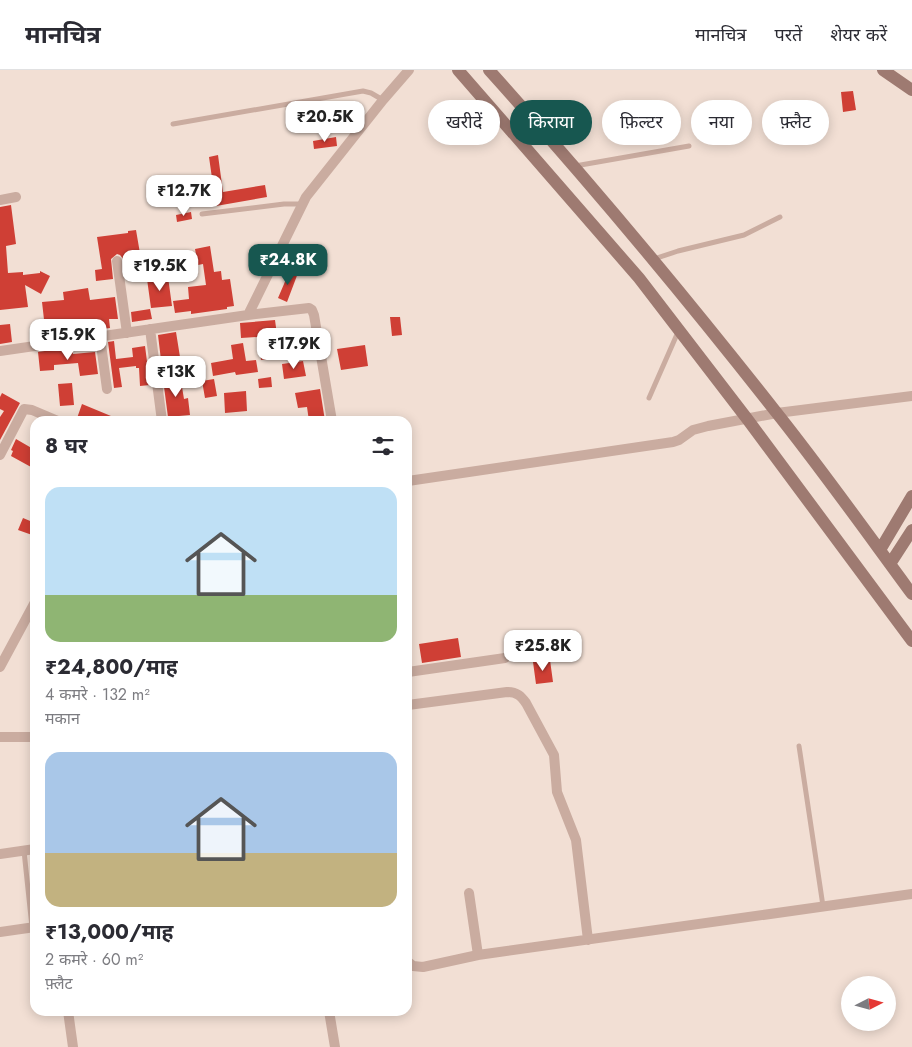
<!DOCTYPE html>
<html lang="hi">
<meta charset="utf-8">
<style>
:root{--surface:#fff;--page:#f7f7f7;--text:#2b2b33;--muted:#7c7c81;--line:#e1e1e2;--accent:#175750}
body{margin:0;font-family:Jost,"Noto Sans Devanagari",sans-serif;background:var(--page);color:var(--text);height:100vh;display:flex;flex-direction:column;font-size:19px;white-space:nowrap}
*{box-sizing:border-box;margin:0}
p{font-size:16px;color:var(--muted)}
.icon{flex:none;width:28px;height:28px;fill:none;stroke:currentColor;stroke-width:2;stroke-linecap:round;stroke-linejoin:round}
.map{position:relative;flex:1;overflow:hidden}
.details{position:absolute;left:30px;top:346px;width:382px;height:600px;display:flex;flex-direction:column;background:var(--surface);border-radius:15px;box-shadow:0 2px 12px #0003}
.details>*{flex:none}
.hud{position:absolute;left:428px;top:30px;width:409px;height:45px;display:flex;gap:10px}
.needle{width:32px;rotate:84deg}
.controls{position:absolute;left:841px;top:906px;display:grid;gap:10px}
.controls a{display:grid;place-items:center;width:55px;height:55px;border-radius:50%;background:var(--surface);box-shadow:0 2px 12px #0003;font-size:25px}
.price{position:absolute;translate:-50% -42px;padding:0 11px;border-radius:10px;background:#fff;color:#222;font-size:16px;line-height:32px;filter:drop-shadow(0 1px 2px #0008)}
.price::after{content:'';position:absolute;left:50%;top:30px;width:15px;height:11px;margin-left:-8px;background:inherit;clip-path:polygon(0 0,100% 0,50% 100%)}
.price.on{background:var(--accent);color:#fff}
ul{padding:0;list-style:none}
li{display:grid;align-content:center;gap:10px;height:265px;padding:0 15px}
li span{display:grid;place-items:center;height:155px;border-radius:15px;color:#555}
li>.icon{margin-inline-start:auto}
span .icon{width:90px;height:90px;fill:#fffc;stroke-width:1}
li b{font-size:21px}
h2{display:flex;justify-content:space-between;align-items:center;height:60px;padding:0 15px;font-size:21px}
.pill{padding:0 18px;border-radius:22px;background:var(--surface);box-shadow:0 2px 12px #0003;font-size:18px;line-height:45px}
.pill.on{background:var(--accent);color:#fff}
header{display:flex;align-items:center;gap:30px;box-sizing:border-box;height:70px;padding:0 25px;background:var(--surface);border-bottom:1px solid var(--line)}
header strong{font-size:24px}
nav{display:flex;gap:28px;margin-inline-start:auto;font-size:18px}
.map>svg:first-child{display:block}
</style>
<header>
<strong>मानचित्र</strong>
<nav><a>मानचित्र</a><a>परतें</a><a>शेयर करें</a></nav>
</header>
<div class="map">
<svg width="912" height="977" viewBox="0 0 912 977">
<rect width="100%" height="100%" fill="#f2dfd4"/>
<path fill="#cf3f35" d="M 853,21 L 856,40 L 843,42 L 841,22 Z
M 336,67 L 337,76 L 314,79 L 313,71 Z
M 218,85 L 223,122 L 265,115 L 267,127 L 216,136 L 209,87 Z
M 11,135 L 16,174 L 6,176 L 8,203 L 23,202 L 23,205 L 40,203 L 40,201 L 50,206 L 41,224 L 25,215 L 28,237 L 0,240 L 0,137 Z
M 191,142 L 192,149 L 177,152 L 176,145 Z
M 136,160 L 142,195 L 145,194 L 146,205 L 126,208 L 124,190 L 120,185 L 117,184 L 111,189 L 113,209 L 96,211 L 95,200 L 102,199 L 97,167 L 128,163 L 128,161 Z
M 210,176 L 214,202 L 221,201 L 222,210 L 230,209 L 234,236 L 227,237 L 227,239 L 191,244 L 191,241 L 175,243 L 173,231 L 189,229 L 188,217 L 206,215 L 203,194 L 198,195 L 195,179 Z
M 290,200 L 298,203 L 287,232 L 278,228 Z
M 168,207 L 172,236 L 151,238 L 147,209 Z
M 88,218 L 90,230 L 115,227 L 118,249 L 109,249 L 110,258 L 82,262 L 80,249 L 62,251 L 64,265 L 46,267 L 42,232 L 64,230 L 63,222 Z
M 150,239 L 152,249 L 132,252 L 131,242 Z
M 390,247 L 400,247 L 402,265 L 392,266 Z
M 275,250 L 280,287 L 261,290 L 258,267 L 241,268 L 240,253 Z
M 10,254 L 12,272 L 0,274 L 0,255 Z
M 176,262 L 180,287 L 161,290 L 158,265 Z
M 114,271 L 116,289 L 133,287 L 132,278 L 145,276 L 150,315 L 140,316 L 139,298 L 136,298 L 136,296 L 119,298 L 122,317 L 114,318 L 108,272 Z
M 243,273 L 246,291 L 256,290 L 258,302 L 236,305 L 235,302 L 213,306 L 211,293 L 233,289 L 231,275 Z
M 365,275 L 368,296 L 341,300 L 337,279 Z
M 72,277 L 73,284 L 95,282 L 98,304 L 80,306 L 78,293 L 54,295 L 54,300 L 40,301 L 38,282 Z
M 195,287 L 196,297 L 181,299 L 180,289 Z
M 303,291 L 306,306 L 284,309 L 282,294 Z
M 180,305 L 184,329 L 188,328 L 190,345 L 168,347 L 163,309 Z
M 271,307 L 272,317 L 259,318 L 258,309 Z
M 214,309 L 217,326 L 205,328 L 202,311 Z
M 72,313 L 74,335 L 60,336 L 58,314 Z
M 320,319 L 325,351 L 309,351 L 307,337 L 298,338 L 295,323 Z
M 246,321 L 247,341 L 225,343 L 224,323 Z
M 2,323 L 20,333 L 0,370 L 0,347 L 4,341 L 0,339 L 0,327 Z
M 82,334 L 123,351 L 76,351 Z
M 16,369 L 35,380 L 35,391 L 31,397 L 11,386 L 13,381 L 11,380 Z
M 23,448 L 35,453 L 35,466 L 18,460 Z
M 458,568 L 461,587 L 422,593 L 419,574 Z
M 550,590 L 553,612 L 536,614 L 533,592 Z"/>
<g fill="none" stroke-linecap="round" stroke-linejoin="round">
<path stroke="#caaca0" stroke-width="5" d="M 173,54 L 363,21 L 371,23 L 383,30
M 575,96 L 689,76
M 202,144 L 284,134 L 302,134
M 654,189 L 678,181 L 744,165 L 780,147
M 649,328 L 678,262
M 799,676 L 823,836
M 24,781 L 32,857"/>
<path stroke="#caaca0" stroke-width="10" d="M 0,130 L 16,127
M 117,191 L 127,263
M 248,245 L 306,127 L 383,30 L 409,0
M 150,259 L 162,351
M 100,267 L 107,319
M 0,281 L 248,245 L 309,238 L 312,240 L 314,245 L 332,351
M 0,385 L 24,339 L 32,340 L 58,351
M 408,411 L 673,372 L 679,370 L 693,360 L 708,356 L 777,343 L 912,326
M 0,597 L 35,532
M 408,602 L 505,588
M 408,635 L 507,622 C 517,622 521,626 526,633 L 554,685 L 557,722 L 576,770 L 588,870
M 0,667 L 35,667
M 0,784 L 35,779
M 469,823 L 478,885
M 0,862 L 35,857
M 408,892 L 413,896 L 423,897 L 478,885 L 912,824
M 68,941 L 73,977
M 329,941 L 335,977"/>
<path stroke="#9e7a71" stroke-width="12" d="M 458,0 L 639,208 L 748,350 L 912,571
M 489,0 C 589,111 684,225 776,342 C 823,401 867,463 912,524
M 883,0 L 912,20
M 880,480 L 912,426
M 890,494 L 912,460"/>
</g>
</svg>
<div class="controls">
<a><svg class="needle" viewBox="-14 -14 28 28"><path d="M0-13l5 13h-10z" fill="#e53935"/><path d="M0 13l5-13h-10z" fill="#7c7c81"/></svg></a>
</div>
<b class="price" style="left:325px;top:73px">₹20.5K</b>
<b class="price" style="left:184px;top:147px">₹12.7K</b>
<b class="price on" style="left:288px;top:216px">₹24.8K</b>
<b class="price" style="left:160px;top:222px">₹19.5K</b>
<b class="price" style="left:68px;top:291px">₹15.9K</b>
<b class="price" style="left:294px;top:300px">₹17.9K</b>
<b class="price" style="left:176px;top:328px">₹13K</b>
<b class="price" style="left:543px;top:602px">₹25.8K</b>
<div class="hud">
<a class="pill">खरीदें</a>
<a class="pill on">किराया</a>
<a class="pill">फ़िल्टर</a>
<a class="pill">नया</a>
<a class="pill">फ़्लैट</a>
</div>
<section class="details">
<h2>8 घर<svg class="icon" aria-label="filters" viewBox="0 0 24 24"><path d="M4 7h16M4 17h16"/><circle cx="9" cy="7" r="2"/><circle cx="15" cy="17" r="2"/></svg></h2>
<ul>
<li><span style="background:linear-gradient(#bfe0f5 70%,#8fb573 0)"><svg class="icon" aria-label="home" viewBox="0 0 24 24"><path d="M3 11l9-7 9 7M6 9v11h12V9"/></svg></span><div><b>₹24,800/माह</b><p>4 कमरे · 132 m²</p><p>मकान</p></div></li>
<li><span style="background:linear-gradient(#a9c7e8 65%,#c2b280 0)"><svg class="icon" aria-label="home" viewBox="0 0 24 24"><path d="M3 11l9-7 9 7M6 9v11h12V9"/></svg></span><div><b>₹13,000/माह</b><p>2 कमरे · 60 m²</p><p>फ़्लैट</p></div></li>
</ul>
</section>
</div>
